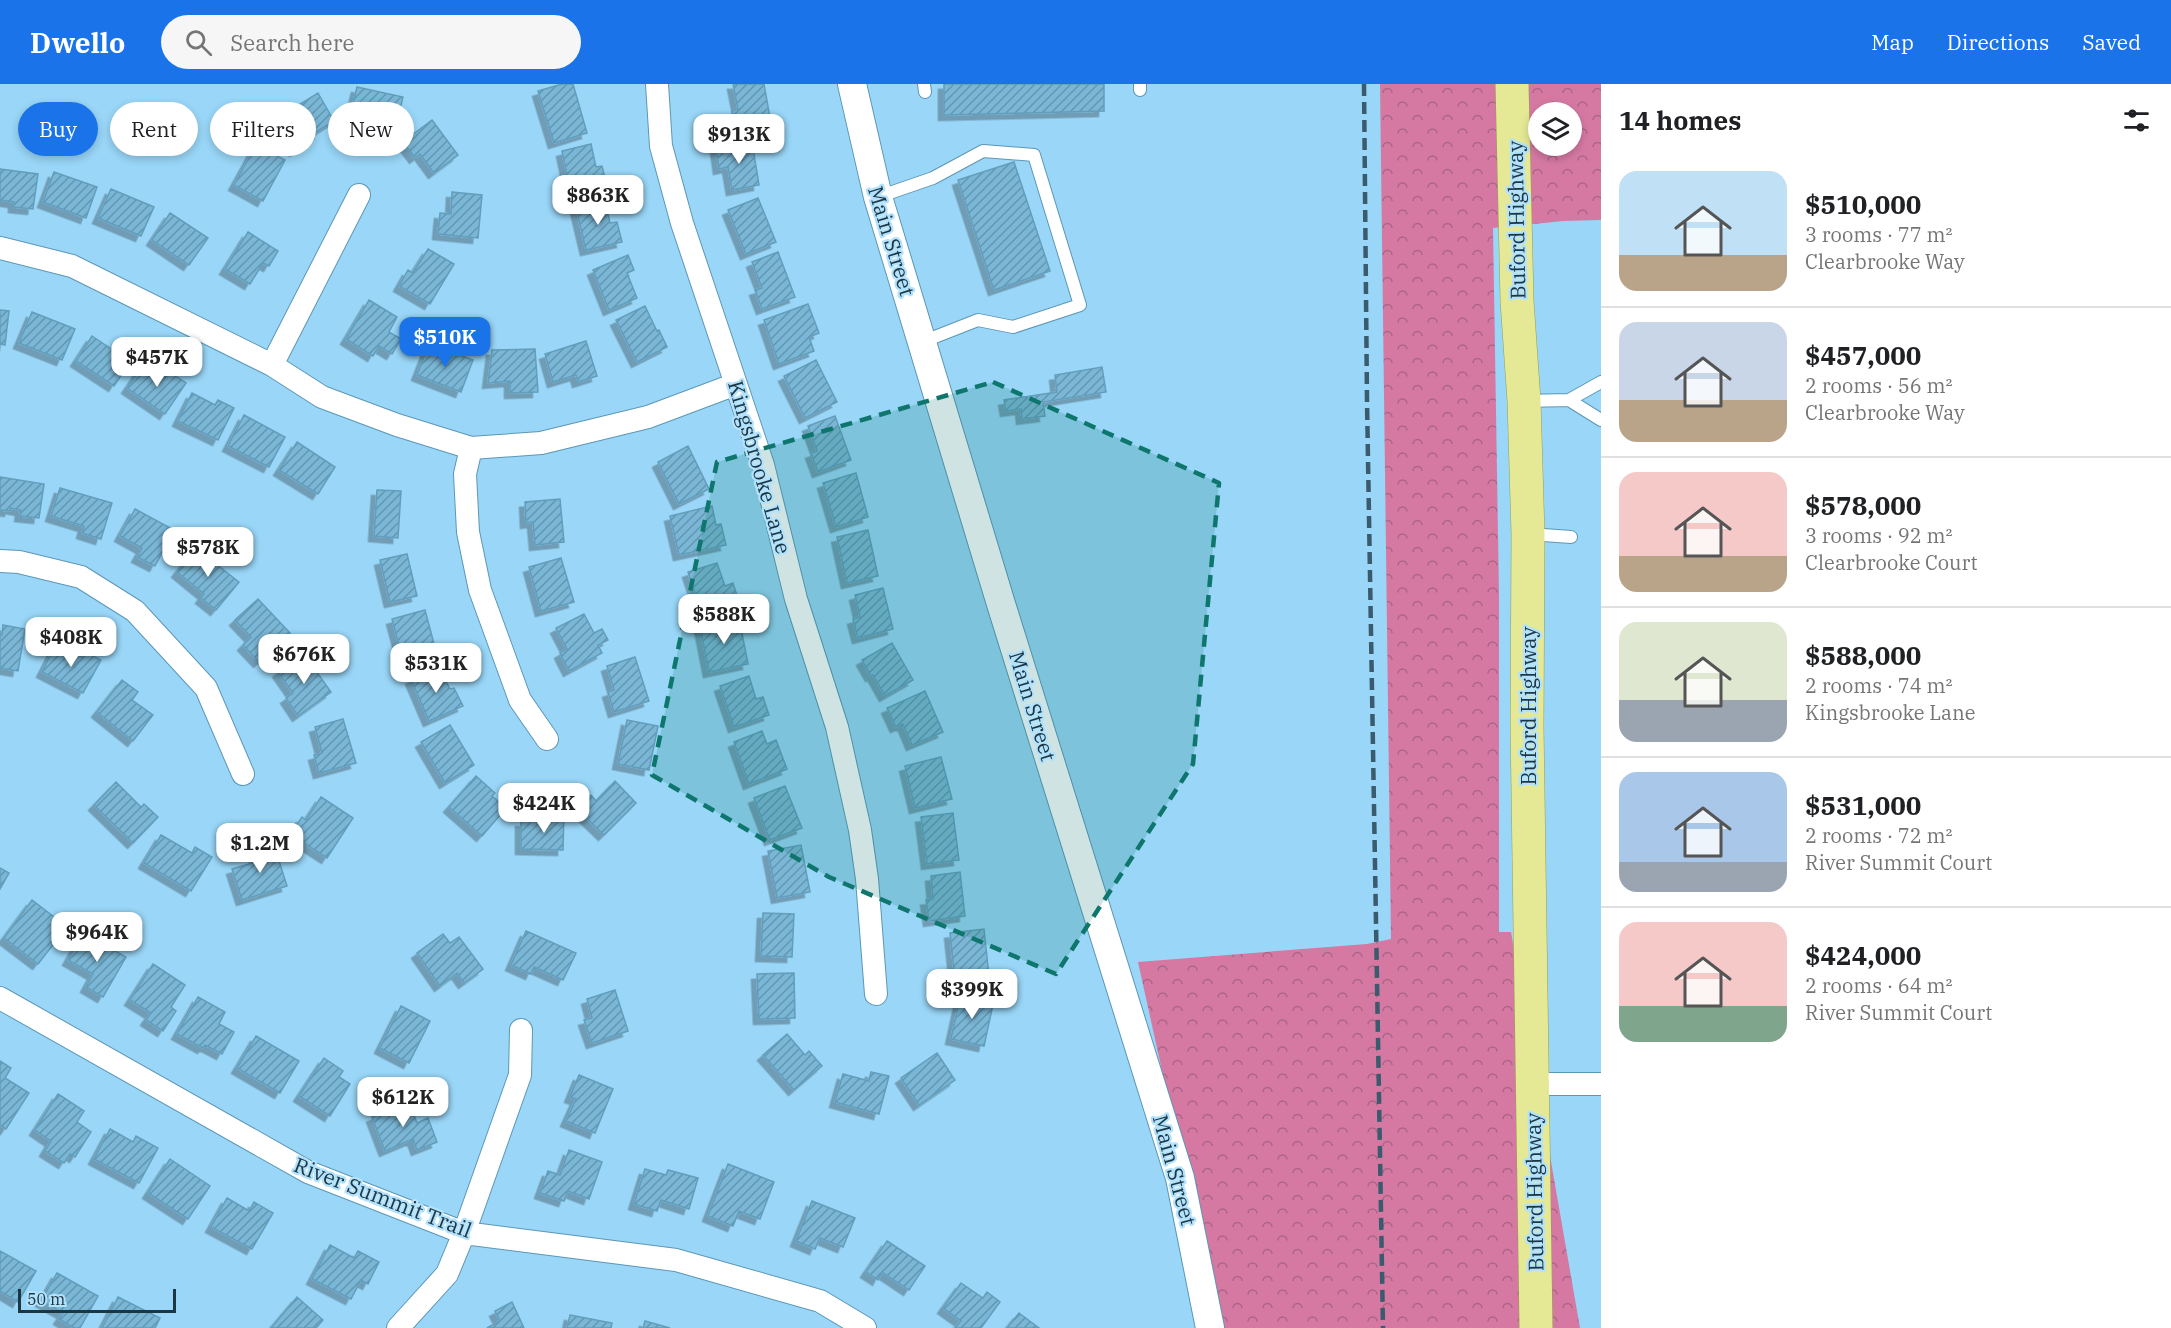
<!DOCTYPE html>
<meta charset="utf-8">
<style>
:root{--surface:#fff;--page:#f6f6f6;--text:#202124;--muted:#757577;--line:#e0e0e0;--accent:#1a73e8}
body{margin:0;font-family:"IBM Plex Serif",serif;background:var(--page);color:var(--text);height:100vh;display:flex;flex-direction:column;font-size:22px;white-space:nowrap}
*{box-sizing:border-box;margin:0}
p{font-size:20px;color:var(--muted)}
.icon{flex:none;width:33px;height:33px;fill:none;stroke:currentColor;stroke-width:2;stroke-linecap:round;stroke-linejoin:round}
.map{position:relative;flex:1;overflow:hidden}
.panel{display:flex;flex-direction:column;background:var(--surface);width:570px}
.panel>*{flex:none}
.guide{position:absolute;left:18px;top:18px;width:570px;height:54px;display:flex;gap:12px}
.fabs{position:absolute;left:1528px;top:18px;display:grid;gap:12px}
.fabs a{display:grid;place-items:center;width:54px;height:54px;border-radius:50%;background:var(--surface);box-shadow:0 3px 9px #0003;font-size:30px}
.scale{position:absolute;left:18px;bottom:15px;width:158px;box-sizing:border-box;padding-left:6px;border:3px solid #1d3643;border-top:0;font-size:16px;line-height:21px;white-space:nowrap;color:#1d3643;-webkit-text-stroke:4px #b2e2fc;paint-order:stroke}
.price{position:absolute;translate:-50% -51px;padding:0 14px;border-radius:12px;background:#fff;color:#222;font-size:20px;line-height:39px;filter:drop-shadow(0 2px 3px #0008)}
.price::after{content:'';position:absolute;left:50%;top:36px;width:18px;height:14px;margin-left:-9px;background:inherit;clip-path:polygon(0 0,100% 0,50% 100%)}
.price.active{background:var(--accent);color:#fff}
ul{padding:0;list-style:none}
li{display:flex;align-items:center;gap:18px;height:150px;padding:0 18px}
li+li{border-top:2px solid var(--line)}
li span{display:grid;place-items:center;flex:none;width:168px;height:120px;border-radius:18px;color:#555}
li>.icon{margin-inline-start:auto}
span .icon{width:72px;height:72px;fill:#fffc;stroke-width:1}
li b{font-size:26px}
h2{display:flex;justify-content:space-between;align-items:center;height:72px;padding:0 18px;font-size:26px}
.pill{padding:0 21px;border-radius:27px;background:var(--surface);box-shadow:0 3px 9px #0003;font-size:21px;line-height:54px}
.pill.active{background:var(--accent);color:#fff}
header{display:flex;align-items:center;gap:36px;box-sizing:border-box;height:84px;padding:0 30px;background:var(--accent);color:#fff}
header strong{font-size:28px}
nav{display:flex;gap:33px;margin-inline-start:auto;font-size:21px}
.search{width:420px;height:54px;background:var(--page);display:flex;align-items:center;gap:15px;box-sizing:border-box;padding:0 21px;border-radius:33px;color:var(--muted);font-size:22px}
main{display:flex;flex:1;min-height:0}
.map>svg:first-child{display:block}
</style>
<header>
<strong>Dwello</strong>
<div class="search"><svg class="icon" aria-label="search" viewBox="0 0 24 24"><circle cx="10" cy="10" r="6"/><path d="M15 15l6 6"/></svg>Search here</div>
<nav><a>Map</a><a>Directions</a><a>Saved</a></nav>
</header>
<main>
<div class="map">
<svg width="1601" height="1244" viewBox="0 0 1601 1244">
<defs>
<pattern id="forest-crowns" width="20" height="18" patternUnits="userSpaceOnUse" patternTransform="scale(1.5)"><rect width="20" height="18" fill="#d579a3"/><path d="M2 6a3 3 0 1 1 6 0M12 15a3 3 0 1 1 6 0" fill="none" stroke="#ac6486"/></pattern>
<pattern id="building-hatch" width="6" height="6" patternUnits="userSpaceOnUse" patternTransform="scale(1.5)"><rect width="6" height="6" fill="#7ab7d6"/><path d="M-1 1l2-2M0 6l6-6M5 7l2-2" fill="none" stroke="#6396af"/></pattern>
<filter id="shadow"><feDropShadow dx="-5.5" dy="5.5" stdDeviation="0" flood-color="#0004"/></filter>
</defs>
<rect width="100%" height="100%" fill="#99d6f7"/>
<path fill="url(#forest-crowns)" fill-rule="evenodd" d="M 1380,0 L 1601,0 L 1601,136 L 1563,137 L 1493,144 L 1499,511 L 1499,848 L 1511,848 L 1580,1244 L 1210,1244 L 1191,1118 L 1138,878 L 1367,860 L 1391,855 ZM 1539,28 L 1572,28 L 1572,62 L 1539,62 Z"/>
<path fill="url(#building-hatch)" stroke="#629ebc" stroke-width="1.5" filter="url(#shadow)" d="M 562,0 L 573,0 L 587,49 L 554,59 L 538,7 Z
M 733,0 L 764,0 L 771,39 L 735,46 L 732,27 L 738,25 Z
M 944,0 L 1104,0 L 1104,27 L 944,31 Z
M 357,3 L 403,13 L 396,42 L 369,37 L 368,43 L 348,39 Z
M 318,9 L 334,37 L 311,51 L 314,55 L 295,67 L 276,35 Z
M 432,36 L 458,71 L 434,89 L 420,70 L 415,74 L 403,58 Z
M 752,58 L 759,101 L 732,106 L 728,83 L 719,85 L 716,64 Z
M 591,60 L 596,83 L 602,82 L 607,102 L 571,110 L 562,67 Z
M 256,61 L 285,76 L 263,117 L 234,101 Z
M 1014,78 L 1050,187 L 994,206 L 958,96 Z
M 0,85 L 38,90 L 33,125 L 14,123 L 14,118 L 0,116 Z
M 54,88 L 97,103 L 86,134 L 43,118 Z
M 111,105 L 154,123 L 141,152 L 98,134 Z
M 452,108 L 482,111 L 478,154 L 438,150 L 440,129 L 451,130 Z
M 758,114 L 776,158 L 746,170 L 728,126 Z
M 605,117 L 610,139 L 617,138 L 622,158 L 586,166 L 576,124 Z
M 170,129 L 208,154 L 189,181 L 152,156 Z
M 248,148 L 278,167 L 269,182 L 263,179 L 250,200 L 225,185 Z
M 428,165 L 454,180 L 430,220 L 399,202 L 408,186 L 413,189 Z
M 778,168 L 795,213 L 762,225 L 755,206 L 762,204 L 752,178 Z
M 628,171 L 634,186 L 627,189 L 637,214 L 609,226 L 593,186 Z
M 369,216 L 397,233 L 389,248 L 401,255 L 392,270 L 379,262 L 373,272 L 346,255 Z
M 808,220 L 819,249 L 809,253 L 814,267 L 779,280 L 764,236 Z
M 645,222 L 657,247 L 659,246 L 667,263 L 637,278 L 616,236 Z
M 0,226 L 9,227 L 5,261 L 0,260 Z
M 32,228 L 75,245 L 62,276 L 19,259 Z
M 92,252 L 113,266 L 117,259 L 135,271 L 114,302 L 76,277 Z
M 586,257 L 597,292 L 578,298 L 576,291 L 553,298 L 545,270 Z
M 429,260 L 473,276 L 461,308 L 417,291 Z
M 535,265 L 538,308 L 510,309 L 510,297 L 488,299 L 492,266 Z
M 816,276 L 837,318 L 805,334 L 784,292 Z
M 143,280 L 164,293 L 168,287 L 186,299 L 165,330 L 127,304 Z
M 1102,283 L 1106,308 L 1043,318 L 1045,332 L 1022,335 L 1021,325 L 1006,327 L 1004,316 L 1057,308 L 1055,291 Z
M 192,309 L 215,321 L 218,316 L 234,324 L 218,356 L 178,337 Z
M 244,331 L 285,353 L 269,383 L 228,362 Z
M 835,332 L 851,376 L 818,388 L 811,369 L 817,367 L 808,342 Z
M 297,358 L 335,383 L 318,410 L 279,386 Z
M 688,362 L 709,405 L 679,420 L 658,378 Z
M 856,389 L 868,433 L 836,443 L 823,399 Z
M 0,393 L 44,400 L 39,434 L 20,432 L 21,426 L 10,424 L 10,427 L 0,426 Z
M 60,404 L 112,419 L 101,455 L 82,449 L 84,442 L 51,432 Z
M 377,406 L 401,407 L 398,454 L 374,452 Z
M 560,415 L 564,458 L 535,461 L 533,438 L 526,439 L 525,418 Z
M 712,422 L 716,441 L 721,440 L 726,461 L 679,471 L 670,432 Z
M 135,425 L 174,446 L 155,482 L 137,473 L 142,464 L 120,452 Z
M 868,446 L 878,492 L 847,499 L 837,453 Z
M 196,464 L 239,498 L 216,526 L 201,514 L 204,510 L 177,488 Z
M 407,470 L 417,512 L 390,518 L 380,476 Z
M 561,474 L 574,518 L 541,527 L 529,483 Z
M 717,479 L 725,502 L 733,499 L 739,518 L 702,531 L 688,488 Z
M 883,504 L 893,545 L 858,554 L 853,535 L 860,533 L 855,511 Z
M 258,515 L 290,549 L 259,578 L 243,561 L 251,553 L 235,536 Z
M 425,526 L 437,571 L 404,580 L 392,535 Z
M 584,530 L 594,549 L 602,545 L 608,556 L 598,561 L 602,569 L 569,587 L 560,569 L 567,565 L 556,544 Z
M 739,534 L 748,580 L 709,588 L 700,542 Z
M 3,541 L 25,545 L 18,587 L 0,584 L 0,551 L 2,551 Z
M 892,559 L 913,596 L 885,612 L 873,591 L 871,592 L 862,576 Z
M 56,560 L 82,573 L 85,568 L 101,576 L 83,609 L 42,588 Z
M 304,570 L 331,608 L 298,632 L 286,614 L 293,609 L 278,588 Z
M 635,573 L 649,617 L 614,628 L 608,608 L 614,606 L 607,582 Z
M 438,582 L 450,605 L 454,604 L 463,622 L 429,637 L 411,595 Z
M 749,592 L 756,615 L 763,613 L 769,631 L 734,643 L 720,602 Z
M 122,596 L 138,608 L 132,616 L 153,631 L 133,657 L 97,628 Z
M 925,607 L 943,648 L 912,661 L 903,640 L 896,643 L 887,624 Z
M 343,635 L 356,679 L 319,689 L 314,671 L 322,669 L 315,643 Z
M 627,636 L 658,642 L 649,686 L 618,680 Z
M 450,641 L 474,681 L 445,699 L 421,658 Z
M 762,647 L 767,660 L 776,656 L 787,685 L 749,700 L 734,658 Z
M 941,673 L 952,715 L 915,724 L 905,682 Z
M 476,692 L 495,709 L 492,712 L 506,724 L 482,752 L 449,723 Z
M 615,697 L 636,719 L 604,751 L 577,725 L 591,711 L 596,717 Z
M 116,698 L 141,723 L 144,720 L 158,733 L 133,759 L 94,721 Z
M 785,702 L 802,744 L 770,756 L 754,714 Z
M 321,713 L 353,734 L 327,774 L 290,750 L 302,733 L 306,736 Z
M 953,729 L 959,776 L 927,780 L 921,733 Z
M 545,730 L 564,730 L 563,766 L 521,765 L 521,737 L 545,738 Z
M 161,751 L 192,769 L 195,763 L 212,773 L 191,807 L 144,779 Z
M 274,761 L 287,802 L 242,816 L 232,785 L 256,778 L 253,768 Z
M 801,761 L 810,808 L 777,814 L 768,767 Z
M 0,784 L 9,789 L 0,805 Z
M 960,788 L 965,832 L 929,837 L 926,816 L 933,815 L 931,792 Z
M 32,816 L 67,843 L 38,880 L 4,854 Z
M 763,829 L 794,830 L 792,873 L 761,872 Z
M 984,845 L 989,892 L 955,896 L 950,849 Z
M 526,847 L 576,869 L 563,896 L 534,883 L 531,890 L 511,881 Z
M 83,849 L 126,873 L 103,913 L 86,903 L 93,890 L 68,876 Z
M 443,850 L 450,859 L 459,853 L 483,885 L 464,899 L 457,889 L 440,902 L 417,869 Z
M 153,880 L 185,901 L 171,923 L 176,927 L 163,947 L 146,936 L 151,929 L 130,916 Z
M 794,889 L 795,934 L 759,935 L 757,890 Z
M 615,906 L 628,947 L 592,959 L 584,936 L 592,934 L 587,915 Z
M 961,909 L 994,916 L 984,962 L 951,955 Z
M 198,913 L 225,928 L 219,940 L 234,948 L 222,970 L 205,961 L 203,964 L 177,950 Z
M 401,922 L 430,937 L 409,979 L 380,964 Z
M 787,950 L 805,971 L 809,967 L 822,982 L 794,1006 L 763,971 Z
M 256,952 L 299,977 L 280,1009 L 237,984 Z
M 937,969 L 955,996 L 919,1021 L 901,994 Z
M 324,974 L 343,987 L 339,993 L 350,1000 L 330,1032 L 299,1012 Z
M 0,977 L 11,984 L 5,994 L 29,1009 L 6,1045 L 0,1041 Z
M 871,988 L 889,992 L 879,1030 L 835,1018 L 843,990 L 869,997 Z
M 579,991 L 613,1005 L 595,1049 L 566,1037 L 576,1015 L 570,1013 Z
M 58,1010 L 84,1027 L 77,1038 L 91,1048 L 75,1073 L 70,1070 L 64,1079 L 45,1067 L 51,1057 L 35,1046 Z
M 409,1018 L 417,1039 L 428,1034 L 437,1058 L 417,1066 L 413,1055 L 385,1067 L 372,1033 Z
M 110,1045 L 133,1058 L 136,1052 L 158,1064 L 139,1099 L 94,1075 Z
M 569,1066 L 602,1078 L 589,1115 L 568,1107 L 564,1117 L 540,1109 L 548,1087 L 560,1091 Z
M 170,1075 L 210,1102 L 188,1135 L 148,1109 Z
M 728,1080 L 774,1098 L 760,1135 L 739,1127 L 733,1142 L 708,1132 Z
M 645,1085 L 666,1091 L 668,1086 L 698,1094 L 689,1125 L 661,1116 L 657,1127 L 634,1120 Z
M 227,1114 L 249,1127 L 254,1118 L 273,1129 L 252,1165 L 211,1143 Z
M 812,1117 L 855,1134 L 843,1163 L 820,1154 L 815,1165 L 796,1157 Z
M 887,1157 L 925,1182 L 909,1206 L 882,1188 L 878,1196 L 866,1188 Z
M 330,1161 L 354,1174 L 358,1167 L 379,1178 L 368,1200 L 361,1196 L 351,1215 L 312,1195 Z
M 0,1167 L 36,1187 L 18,1218 L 0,1207 Z
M 57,1189 L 98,1212 L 80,1244 L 74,1244 L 59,1235 L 63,1229 L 41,1217 Z
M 961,1199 L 983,1214 L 987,1208 L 1000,1218 L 981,1244 L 955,1244 L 961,1237 L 943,1224 Z
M 118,1213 L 160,1234 L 155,1244 L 102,1244 Z
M 297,1213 L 323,1236 L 316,1244 L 271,1244 Z
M 512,1218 L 524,1244 L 487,1244 L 500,1237 L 495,1227 Z
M 1019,1229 L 1039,1244 L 1007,1244 Z
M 570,1231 L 612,1239 L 611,1244 L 567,1244 Z
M 645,1237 L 670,1244 L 643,1244 Z"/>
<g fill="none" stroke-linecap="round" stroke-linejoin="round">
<defs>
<path id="service" d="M 924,0 L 925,8
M 1140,0 L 1140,6
M 878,113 L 933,94 L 983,67 L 1034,71 L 1080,221 L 1013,243 L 978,236 L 922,258
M 1569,316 L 1601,298
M 1524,317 L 1569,316 L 1601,336
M 1529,450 L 1571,453"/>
<path id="minor" d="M 657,0 L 661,62 L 682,139 L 763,381 L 796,515 L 837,643 L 860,746 L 867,795 L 876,910
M 0,164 L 72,182 L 272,281 L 322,313 L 397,341 L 471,364 L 541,359 L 648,333 L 736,300
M 272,281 L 359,111
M 471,364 L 465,390 L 468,448 L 480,506 L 520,616 L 547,655
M 0,477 L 19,478 L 81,493 L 135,527 L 206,604 L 243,690
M 0,914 L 308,1088 L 464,1149 L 676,1176 L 820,1217 L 865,1244
M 1533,1000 L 1601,1000
M 398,1244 L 447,1190 L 464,1149 L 520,991 L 521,946"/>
<path id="tertiary" d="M 852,0 L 878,113 L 1001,520 L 1180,1094 L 1210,1244"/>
<path id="primary" d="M 1512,0 L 1517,217 L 1524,317 L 1528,450 L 1527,642 L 1536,1244"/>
</defs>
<use href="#service" stroke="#5c97b6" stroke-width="14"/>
<use href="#minor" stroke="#5c97b6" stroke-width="24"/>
<use href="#tertiary" stroke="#5c97b6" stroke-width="30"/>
<use href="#primary" stroke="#93a14b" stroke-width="34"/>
<use href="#service" stroke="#fff" stroke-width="12"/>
<use href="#minor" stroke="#fff" stroke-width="22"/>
<use href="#tertiary" stroke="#fff" stroke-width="28"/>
<use href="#primary" stroke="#e5e995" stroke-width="33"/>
<path stroke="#3a5b6d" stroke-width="4.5" stroke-dasharray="12 6" stroke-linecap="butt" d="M 1364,0 L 1367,317 L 1383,1244"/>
</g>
<path fill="#0f766e" fill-opacity="0.2" stroke="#0f766e" stroke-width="4.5" stroke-dasharray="12 8" stroke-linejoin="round" d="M 993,298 L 1219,399 L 1193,680 L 1056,890 L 829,793 L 652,691 L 717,378 Z"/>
<g text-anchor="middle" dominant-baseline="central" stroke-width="4.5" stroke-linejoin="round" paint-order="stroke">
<g font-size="21" fill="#1d3643" stroke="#b2e2fc">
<text transform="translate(1516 136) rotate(-91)">Buford Highway</text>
<text transform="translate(892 157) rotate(73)">Main Street</text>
<text transform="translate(760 383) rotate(74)">Kingsbrooke Lane</text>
<text transform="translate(1033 622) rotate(73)">Main Street</text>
<text transform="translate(1528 622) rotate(-90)">Buford Highway</text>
<text transform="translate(1175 1086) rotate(75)">Main Street</text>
<text transform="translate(1534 1108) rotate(-91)">Buford Highway</text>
<text transform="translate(383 1113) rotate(21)">River Summit Trail</text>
</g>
</g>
</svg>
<div class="fabs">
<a><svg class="icon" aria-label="layers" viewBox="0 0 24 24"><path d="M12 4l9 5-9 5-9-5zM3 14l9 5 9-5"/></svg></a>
</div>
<div class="scale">50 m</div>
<b class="price" style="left:739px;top:81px">$913K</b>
<b class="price" style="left:598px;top:142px">$863K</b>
<b class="price active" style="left:445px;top:284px">$510K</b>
<b class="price" style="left:157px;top:304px">$457K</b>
<b class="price" style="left:208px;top:494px">$578K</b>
<b class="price" style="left:724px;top:561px">$588K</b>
<b class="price" style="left:71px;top:584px">$408K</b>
<b class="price" style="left:304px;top:601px">$676K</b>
<b class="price" style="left:436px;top:610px">$531K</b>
<b class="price" style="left:544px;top:750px">$424K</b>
<b class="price" style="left:260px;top:790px">$1.2M</b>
<b class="price" style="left:97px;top:879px">$964K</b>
<b class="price" style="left:972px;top:936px">$399K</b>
<b class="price" style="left:403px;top:1044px">$612K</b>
<div class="guide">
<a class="pill active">Buy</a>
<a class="pill">Rent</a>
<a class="pill">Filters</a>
<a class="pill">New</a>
</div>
</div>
<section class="panel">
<h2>14 homes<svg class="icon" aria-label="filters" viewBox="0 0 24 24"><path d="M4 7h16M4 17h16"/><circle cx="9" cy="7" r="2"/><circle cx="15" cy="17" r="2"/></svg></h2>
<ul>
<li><span style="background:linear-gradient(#bfe0f5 70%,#b9a48a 0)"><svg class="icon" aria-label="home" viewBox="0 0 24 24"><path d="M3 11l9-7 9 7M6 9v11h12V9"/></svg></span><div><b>$510,000</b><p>3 rooms · 77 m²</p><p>Clearbrooke Way</p></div></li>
<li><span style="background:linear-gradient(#c9d6e8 65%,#b9a48a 0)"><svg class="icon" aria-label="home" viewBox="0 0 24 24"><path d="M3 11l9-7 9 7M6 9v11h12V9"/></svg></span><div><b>$457,000</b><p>2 rooms · 56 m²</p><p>Clearbrooke Way</p></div></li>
<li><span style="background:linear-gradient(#f6c9c9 70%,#b9a48a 0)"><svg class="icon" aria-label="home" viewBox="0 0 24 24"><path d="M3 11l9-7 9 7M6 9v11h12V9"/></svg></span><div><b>$578,000</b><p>3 rooms · 92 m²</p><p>Clearbrooke Court</p></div></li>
<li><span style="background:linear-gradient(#dfe7d0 65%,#9aa5b1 0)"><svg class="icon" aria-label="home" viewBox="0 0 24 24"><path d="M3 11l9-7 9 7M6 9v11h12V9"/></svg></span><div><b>$588,000</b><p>2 rooms · 74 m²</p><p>Kingsbrooke Lane</p></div></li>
<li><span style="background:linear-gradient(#a9c7e8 75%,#9aa5b1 0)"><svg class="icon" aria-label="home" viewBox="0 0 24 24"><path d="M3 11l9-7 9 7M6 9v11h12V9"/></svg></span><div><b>$531,000</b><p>2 rooms · 72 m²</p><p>River Summit Court</p></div></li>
<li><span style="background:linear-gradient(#f6c9c9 70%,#7fa58c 0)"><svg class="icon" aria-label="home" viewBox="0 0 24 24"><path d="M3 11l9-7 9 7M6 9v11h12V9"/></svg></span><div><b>$424,000</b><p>2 rooms · 64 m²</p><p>River Summit Court</p></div></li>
</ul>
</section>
</main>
